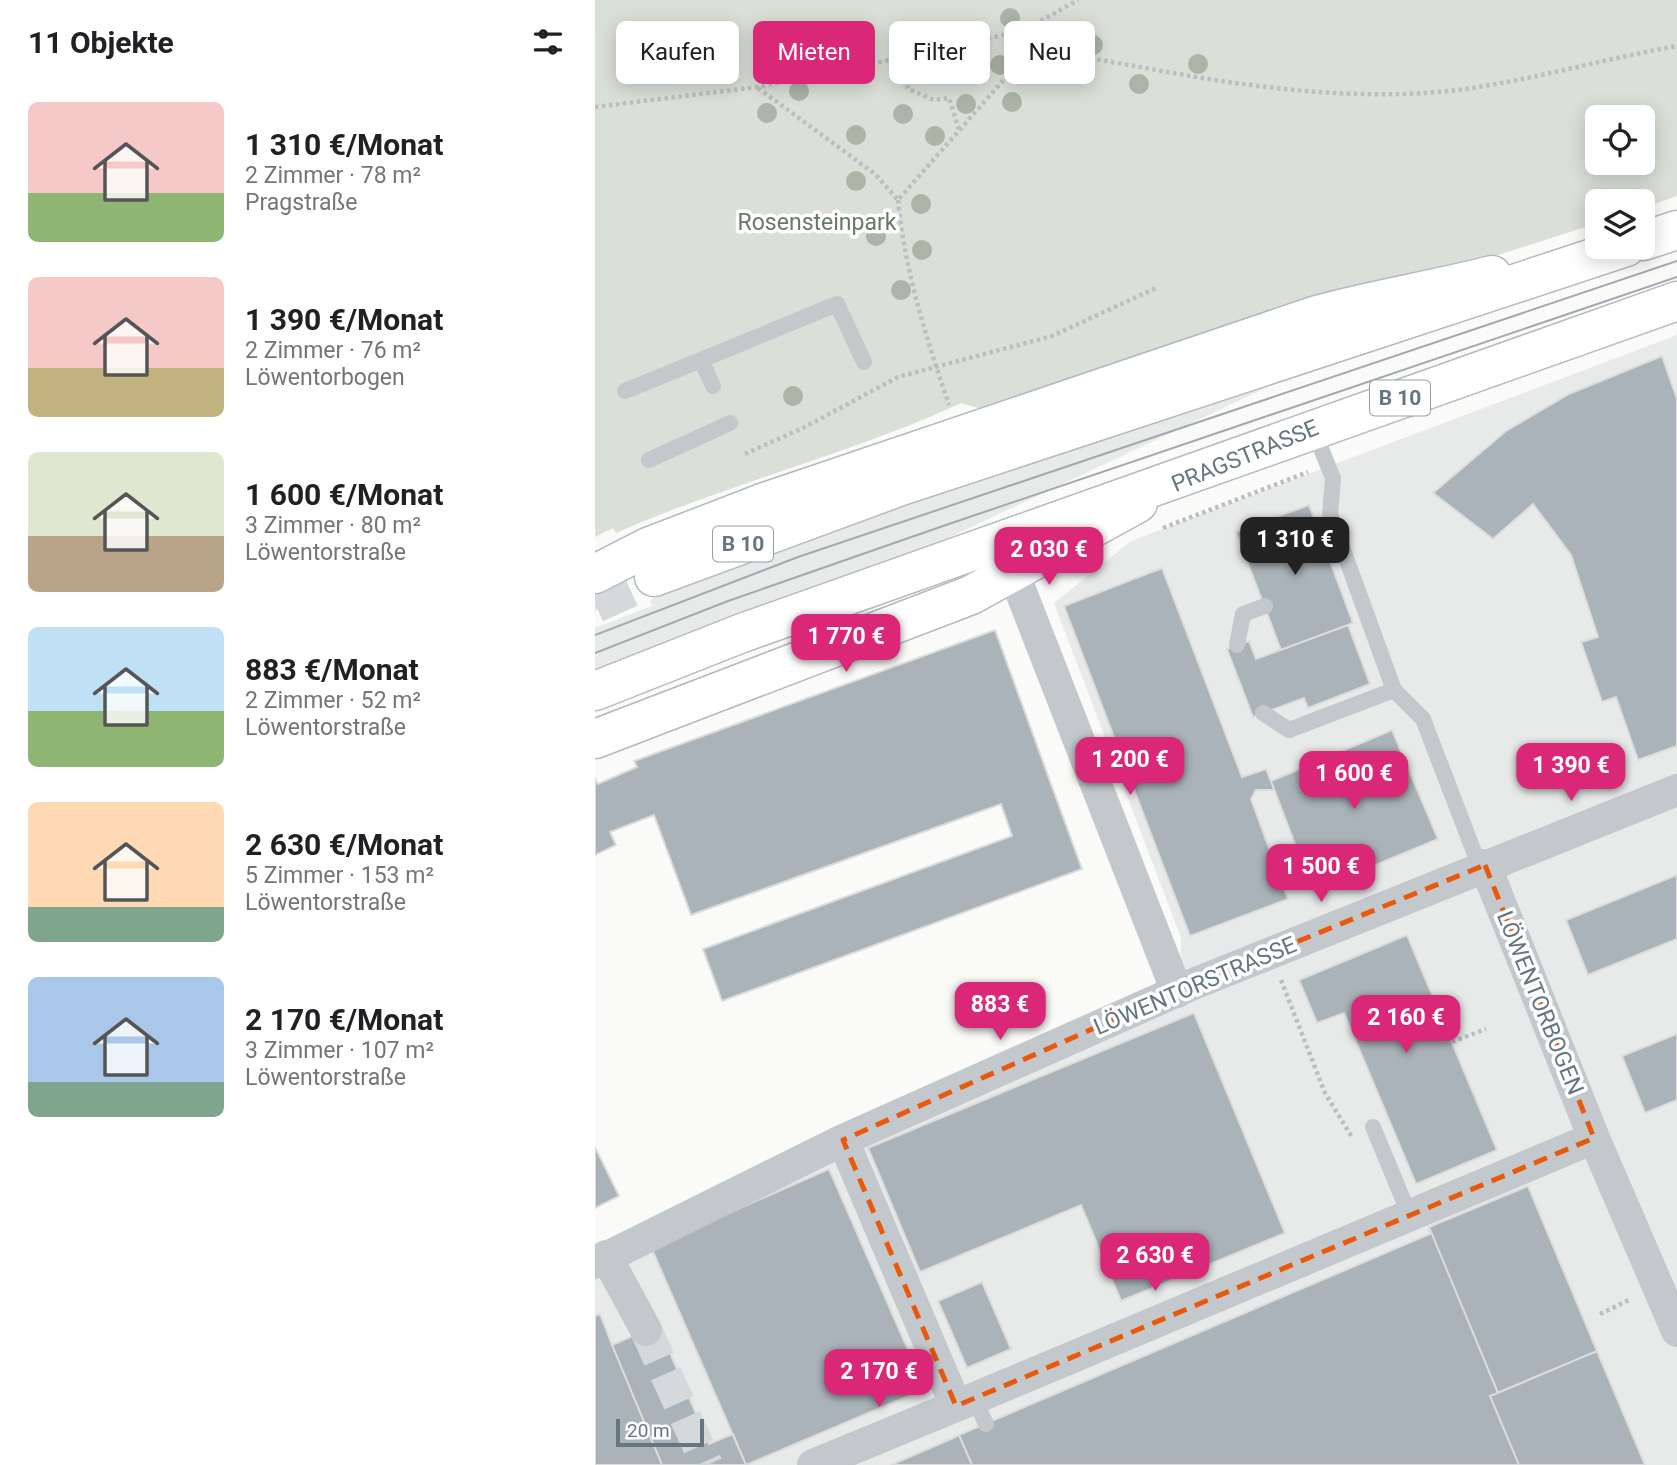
<!DOCTYPE html>
<html lang="de">
<meta charset="utf-8">
<style>
:root{--surface:#fff;--page:#f6f6f6;--text:#202124;--muted:#757577;--accent:#db2777}
body{margin:0;font-family:Roboto,sans-serif;background:var(--page);color:var(--text);height:100vh;display:flex;flex-direction:column;font-size:26px;white-space:nowrap}
*{box-sizing:border-box;margin:0}
p{font-size:23px;color:var(--muted)}
.icon{flex:none;width:38px;height:38px;fill:none;stroke:currentColor;stroke-width:2;stroke-linecap:round;stroke-linejoin:round}
.map{position:relative;flex:1;overflow:hidden}
.side{display:flex;flex-direction:column;background:var(--surface);width:595px}
.side>*{flex:none}
.banner{position:absolute;left:21px;top:21px;width:665px;height:63px;display:flex;gap:14px}
.controls{position:absolute;left:990px;top:105px;display:grid;gap:14px}
.controls a{display:grid;place-items:center;width:70px;height:70px;border-radius:10px;background:var(--surface);box-shadow:0 4px 18px #0003;font-size:35px}
.scale{position:absolute;left:21px;bottom:18px;width:88px;box-sizing:border-box;padding-left:7px;border:4px solid #657683;border-top:0;font-size:19px;line-height:24px;white-space:nowrap;color:#657683;-webkit-text-stroke:5px #fff;paint-order:stroke}
.price{position:absolute;translate:-50% -60px;padding:0 16px;border-radius:14px;background:var(--accent);color:#fff;font-size:23px;line-height:46px;filter:drop-shadow(0 2px 4px #0008)}
.price::after{content:'';position:absolute;left:50%;top:42px;width:21px;height:16px;margin-left:-10px;background:inherit;clip-path:polygon(0 0,100% 0,50% 100%)}
.price.active{background:#222;color:#fff}
ul{padding:0;list-style:none}
li{display:flex;align-items:center;gap:21px;height:175px;padding:0 28px}
li span{display:grid;place-items:center;flex:none;width:196px;height:140px;border-radius:10px;color:#555}
li>.icon{margin-inline-start:auto}
span .icon{width:84px;height:84px;fill:#fffc;stroke-width:1}
li b{font-size:30px}
h2{display:flex;justify-content:space-between;align-items:center;height:84px;padding:0 28px;font-size:30px}
.tag{padding:0 24px;border-radius:10px;background:var(--surface);box-shadow:0 4px 18px #0003;font-size:24px;line-height:63px}
.tag.active{background:var(--accent);color:#fff}
main{display:flex;flex:1;min-height:0}
.map>svg:first-child{display:block}
</style>
<main>
<section class="side">
<h2>11 Objekte<svg class="icon" aria-label="filters" viewBox="0 0 24 24"><path d="M4 7h16M4 17h16"/><circle cx="9" cy="7" r="2"/><circle cx="15" cy="17" r="2"/></svg></h2>
<ul>
<li><span style="background:linear-gradient(#f6c9c9 65%,#8fb573 0)"><svg class="icon" aria-label="home" viewBox="0 0 24 24"><path d="M3 11l9-7 9 7M6 9v11h12V9"/></svg></span><div><b>1 310 €/Monat</b><p>2 Zimmer · 78 m²</p><p>Pragstraße</p></div></li>
<li><span style="background:linear-gradient(#f6c9c9 65%,#c2b280 0)"><svg class="icon" aria-label="home" viewBox="0 0 24 24"><path d="M3 11l9-7 9 7M6 9v11h12V9"/></svg></span><div><b>1 390 €/Monat</b><p>2 Zimmer · 76 m²</p><p>Löwentorbogen</p></div></li>
<li><span style="background:linear-gradient(#dfe7d0 60%,#b9a48a 0)"><svg class="icon" aria-label="home" viewBox="0 0 24 24"><path d="M3 11l9-7 9 7M6 9v11h12V9"/></svg></span><div><b>1 600 €/Monat</b><p>3 Zimmer · 80 m²</p><p>Löwentorstraße</p></div></li>
<li><span style="background:linear-gradient(#bfe0f5 60%,#8fb573 0)"><svg class="icon" aria-label="home" viewBox="0 0 24 24"><path d="M3 11l9-7 9 7M6 9v11h12V9"/></svg></span><div><b>883 €/Monat</b><p>2 Zimmer · 52 m²</p><p>Löwentorstraße</p></div></li>
<li><span style="background:linear-gradient(#ffd9b3 75%,#7fa58c 0)"><svg class="icon" aria-label="home" viewBox="0 0 24 24"><path d="M3 11l9-7 9 7M6 9v11h12V9"/></svg></span><div><b>2 630 €/Monat</b><p>5 Zimmer · 153 m²</p><p>Löwentorstraße</p></div></li>
<li><span style="background:linear-gradient(#a9c7e8 75%,#7fa58c 0)"><svg class="icon" aria-label="home" viewBox="0 0 24 24"><path d="M3 11l9-7 9 7M6 9v11h12V9"/></svg></span><div><b>2 170 €/Monat</b><p>3 Zimmer · 107 m²</p><p>Löwentorstraße</p></div></li>
</ul>
</section>
<div class="map">
<svg width="1082" height="1465" viewBox="0 0 1082 1465">
<rect width="100%" height="100%" fill="#fafaf8"/>
<path fill="#e8e9e9" d="M 1082,335 L 1082,1465 L 0,1465 L 0,1248 L 585,977 L 586,938 L 459,603 L 536,541 Z
M 698,375 L 351,539 L 140,614 L 0,670 L 0,628 L 57,606 L 55,600 L 312,505 Z"/>
<path fill="#dadfd7" fill-rule="evenodd" d="M 0,0 L 1082,0 L 1082,196 L 1048,208 L 1048,201 L 1003,201 L 1003,223 L 875,264 L 726,293 L 390,410 L 366,403 C 254,455 134,483 21,533 L 18,528 L 0,537 ZM 1003,117 L 1048,117 L 1048,163 L 1003,163 Z
M 28,582 L 33,592 L 3,605 L 0,613 L 0,600 Z"/>
<path fill="#aab3b9" stroke="#dcdcda" stroke-width="2" d="M 1067,356 L 1082,399 L 1082,746 L 1043,760 L 1021,697 L 1007,702 L 986,642 L 1003,637 L 976,555 L 938,504 L 898,539 L 838,493 L 911,431 L 974,394 Z
M 714,505 L 758,623 L 686,650 L 641,532 Z
M 567,568 L 647,777 L 671,769 L 676,781 L 679,790 L 661,790 L 656,799 L 693,899 L 595,936 L 469,606 Z
M 753,625 L 775,684 L 713,708 L 709,698 L 658,717 L 632,649 L 654,641 L 661,659 Z
M 400,630 L 487,869 L 127,1001 L 108,949 L 417,836 L 406,804 L 96,915 L 59,815 L 15,832 L 21,845 L 0,855 L 0,779 L 3,784 L 42,767 L 39,761 Z
M 797,730 L 843,839 L 718,891 L 676,781 Z
M 1082,875 L 1082,939 L 993,975 L 971,920 Z
M 812,935 L 902,1150 L 821,1184 L 749,1013 L 722,1023 L 704,980 Z
M 599,1013 L 690,1233 L 526,1301 L 486,1205 L 325,1272 L 273,1148 Z
M 1082,1034 L 1082,1100 L 1050,1113 L 1027,1056 Z
M 0,1147 L 24,1196 L 0,1208 Z
M 234,1169 L 330,1389 L 151,1465 L 56,1247 Z
M 933,1186 L 1002,1351 L 903,1393 L 834,1227 Z
M 834,1227 L 903,1393 L 895,1396 L 924,1465 L 377,1465 L 364,1435 L 835,1234 Z
M 387,1282 L 416,1349 L 372,1368 L 343,1301 Z
M 5,1314 L 17,1345 L 67,1465 L 0,1465 L 0,1316 Z
M 63,1325 L 114,1444 L 138,1434 L 151,1465 L 67,1465 L 17,1345 Z
M 1002,1351 L 1050,1465 L 924,1465 L 895,1396 Z
M 364,1435 L 377,1465 L 296,1465 L 356,1439 Z"/>
<g fill="none" stroke-linecap="round" stroke-linejoin="round">
<path stroke="#d5d9db" stroke-width="32" stroke-dasharray="32 16" stroke-linecap="butt" d="M 51,1330 L 112,1465"/>
<path stroke="#d5d9db" stroke-width="38" stroke-dasharray="38 19" stroke-linecap="butt" d="M 0,604 L 59,577"/>
<defs>
<path id="secondary" d="M 0,574 L 53,547 L 170,502 L 722,315 C 780,299 839,290 897,275
M 0,739 L 376,595 L 543,503"/>
<path id="primary" d="M 1048,241 L 1082,230
M 59,577 L 306,486 L 1031,247
M 0,691 L 147,633 L 1082,301"/>
</defs>
<use href="#secondary" stroke="#b3babf" stroke-width="41"/>
<use href="#primary" stroke="#b5babe" stroke-width="41"/>
<path stroke="#bbbfc2" stroke-width="4.5" stroke-dasharray="3.5 3.5" stroke-linecap="butt" d="M 433,28 C 465,58 510,60 551,68 C 651,87 762,102 863,90 C 937,80 1009,59 1082,46
M 305,58 L 313,89 L 339,100 L 354,98 L 364,130
M 163,88 L 280,174 L 303,200 L 428,58 L 433,28
M 0,107 L 162,87 L 374,44 L 433,28 L 483,0
M 303,200 C 310,272 331,337 354,405
M 150,454 L 210,427 L 303,377 L 457,336 L 561,288
M 568,528 L 713,472
M 686,980 L 730,1093 L 757,1137
M 857,1042 L 891,1029
M 1005,1314 L 1036,1299"/>
<path stroke="#c3c8cc" stroke-width="16" d="M 118,386 L 106,360 L 242,304 L 269,362
M 30,391 L 106,360
M 718,429 L 738,478 L 735,514 L 799,690 L 828,719 L 879,852 L 890,865
M 54,460 L 135,423
M 642,645 L 648,614 L 670,606
M 668,713 L 694,730 L 799,690
M 778,1127 L 814,1214
M 379,1398 L 391,1424"/>
<path stroke="#c3c8cc" stroke-width="32" d="M 419,574 L 582,992
M 890,865 L 999,1138 L 1082,1331
M 248,1140 L 361,1406 L 999,1138
M 11,1256 L 51,1330
M 0,1263 L 248,1140 L 596,985 L 1082,790
M 218,1465 L 361,1406"/>
<use href="#secondary" stroke="#fff" stroke-width="38"/>
<use href="#primary" stroke="#fff" stroke-width="38"/>
<path stroke="#a2aab0" stroke-width="2" d="M 0,635 L 203,557 L 1082,261
M 0,653 L 133,601 L 348,526 L 1082,277"/>
</g>
<g fill="#aab4a7">
<circle cx="415" cy="18" r="10"/>
<circle cx="470" cy="33" r="10"/>
<circle cx="359" cy="35" r="10"/>
<circle cx="498" cy="45" r="10"/>
<circle cx="442" cy="61" r="10"/>
<circle cx="603" cy="64" r="10"/>
<circle cx="405" cy="65" r="10"/>
<circle cx="197" cy="67" r="10"/>
<circle cx="544" cy="84" r="10"/>
<circle cx="204" cy="91" r="10"/>
<circle cx="417" cy="102" r="10"/>
<circle cx="371" cy="104" r="10"/>
<circle cx="172" cy="113" r="10"/>
<circle cx="308" cy="114" r="10"/>
<circle cx="261" cy="135" r="10"/>
<circle cx="340" cy="136" r="10"/>
<circle cx="261" cy="181" r="10"/>
<circle cx="326" cy="204" r="10"/>
<circle cx="281" cy="236" r="10"/>
<circle cx="327" cy="250" r="10"/>
<circle cx="306" cy="290" r="10"/>
<circle cx="198" cy="396" r="10"/>
</g>
<path fill="none" stroke="#e8590c" stroke-width="5" stroke-dasharray="14 9" stroke-linejoin="round" d="M 890,865 L 999,1138 L 361,1406 L 248,1140 L 596,985 Z"/>
<g text-anchor="middle" dominant-baseline="central" stroke-width="7" stroke-linejoin="round" paint-order="stroke">
<g fill="#fff" stroke="#939fa8" stroke-width="2">
<rect x="775" y="380.5" width="60" height="35" rx="5"/>
<rect x="118" y="526.5" width="60" height="35" rx="5"/>
</g>
<g font-size="21" font-weight="bold" fill="#657683">
<text x="805" y="398">B 10</text>
<text x="148" y="544">B 10</text>
</g>
<g font-size="23" fill="#687a64" stroke="#fff">
<text x="222" y="222">Rosensteinpark</text>
</g>
<g font-size="23" fill="#657683" stroke="#fff">
<text transform="translate(650 456) rotate(-22)">PRAGSTRASSE</text>
<text transform="translate(600 986) rotate(-23)">LÖWENTORSTRASSE</text>
<text transform="translate(945 1003) rotate(68)">LÖWENTORBOGEN</text>
</g>
</g>
</svg>
<div class="controls">
<a><svg class="icon" aria-label="locate" viewBox="0 0 24 24"><circle cx="12" cy="12" r="6"/><path d="M12 2v4M12 18v4M2 12h4M18 12h4"/></svg></a>
<a><svg class="icon" aria-label="layers" viewBox="0 0 24 24"><path d="M12 4l9 5-9 5-9-5zM3 14l9 5 9-5"/></svg></a>
</div>
<div class="scale">20 m</div>
<b class="price active" style="left:700px;top:577px">1 310 €</b>
<b class="price" style="left:454px;top:587px">2 030 €</b>
<b class="price" style="left:251px;top:674px">1 770 €</b>
<b class="price" style="left:535px;top:797px">1 200 €</b>
<b class="price" style="left:976px;top:803px">1 390 €</b>
<b class="price" style="left:759px;top:811px">1 600 €</b>
<b class="price" style="left:726px;top:904px">1 500 €</b>
<b class="price" style="left:405px;top:1042px">883 €</b>
<b class="price" style="left:811px;top:1055px">2 160 €</b>
<b class="price" style="left:560px;top:1293px">2 630 €</b>
<b class="price" style="left:284px;top:1409px">2 170 €</b>
<div class="banner">
<a class="tag">Kaufen</a>
<a class="tag active">Mieten</a>
<a class="tag">Filter</a>
<a class="tag">Neu</a>
</div>
</div>
</main>
